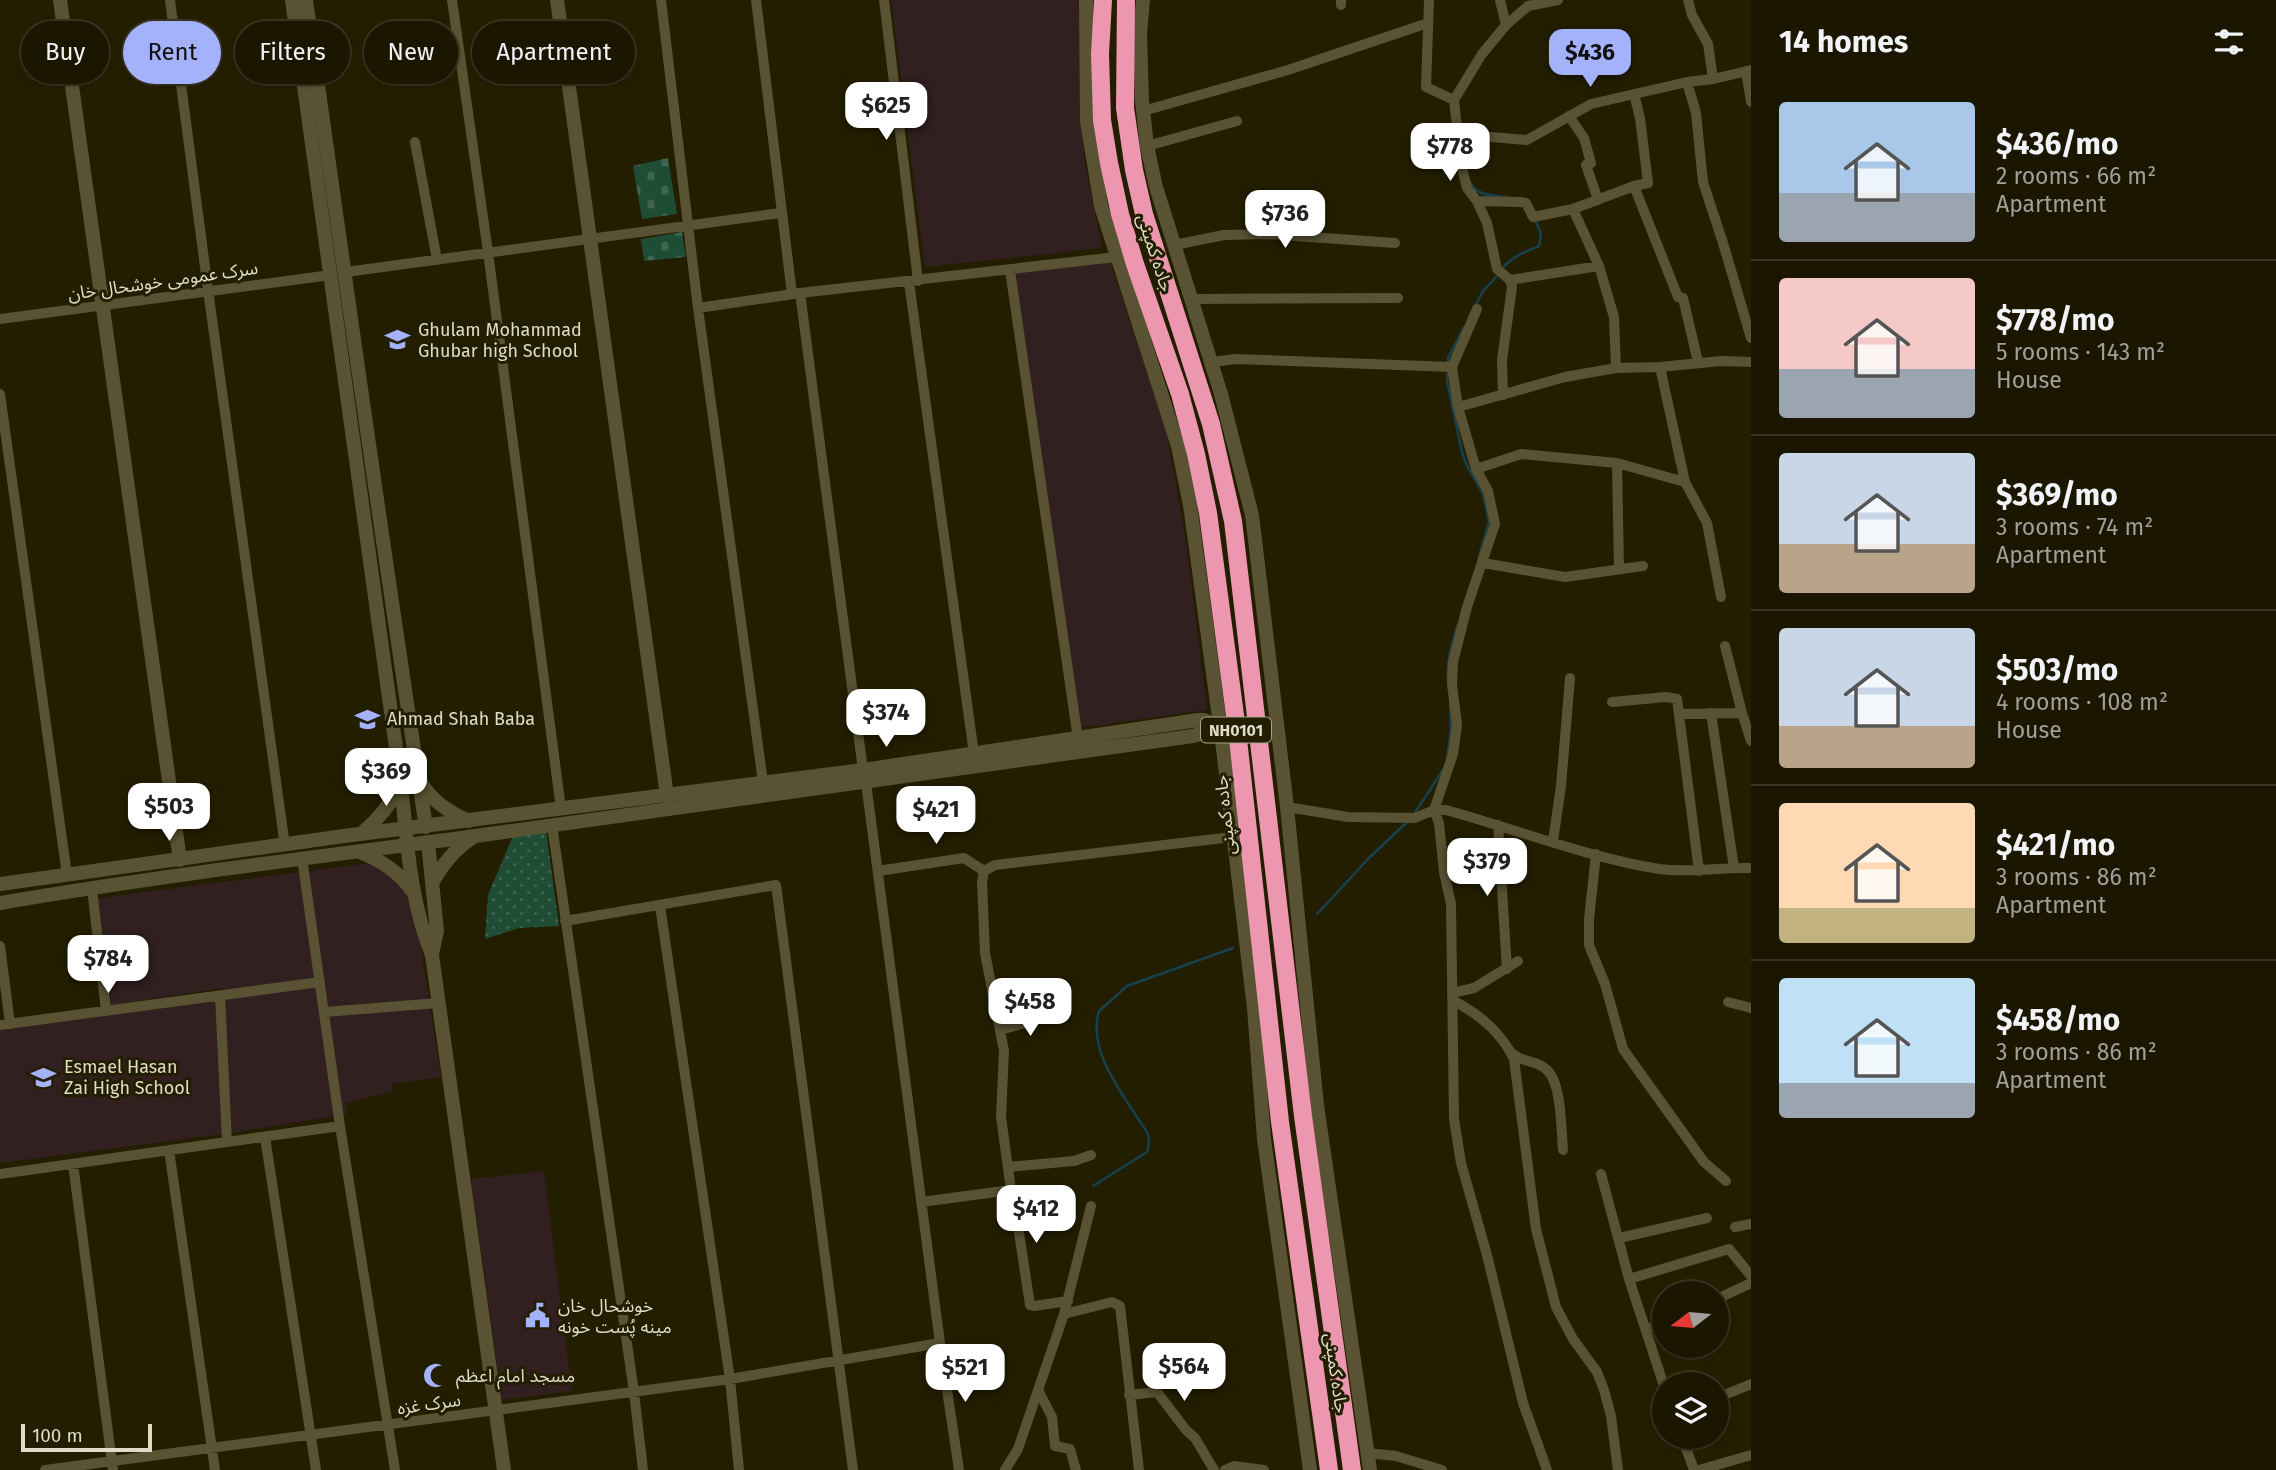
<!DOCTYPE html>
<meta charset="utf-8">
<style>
:root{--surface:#1b1600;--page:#241f0a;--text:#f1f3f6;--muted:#a09f99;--line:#393522;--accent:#a4b2fc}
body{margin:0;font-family:"Fira Sans","Noto Sans Arabic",sans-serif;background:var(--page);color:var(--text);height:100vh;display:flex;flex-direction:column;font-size:26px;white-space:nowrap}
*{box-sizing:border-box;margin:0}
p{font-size:23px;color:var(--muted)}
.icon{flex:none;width:38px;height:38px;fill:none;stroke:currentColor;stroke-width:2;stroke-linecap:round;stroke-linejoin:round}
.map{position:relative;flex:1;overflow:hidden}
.details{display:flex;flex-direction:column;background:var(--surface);width:525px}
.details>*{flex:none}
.top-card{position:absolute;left:21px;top:21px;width:665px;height:63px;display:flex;gap:14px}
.needle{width:46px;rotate:254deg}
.buttons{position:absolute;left:1652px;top:1281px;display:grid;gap:14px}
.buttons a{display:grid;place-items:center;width:77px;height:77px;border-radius:50%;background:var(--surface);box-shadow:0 2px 5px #0004,0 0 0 2px var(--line);font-size:35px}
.scale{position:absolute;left:21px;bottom:18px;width:131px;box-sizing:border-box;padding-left:7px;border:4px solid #dfdcca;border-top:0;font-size:19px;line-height:24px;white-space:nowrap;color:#dfdcca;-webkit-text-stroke:5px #241e00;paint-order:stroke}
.price{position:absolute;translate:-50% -60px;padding:0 16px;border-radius:14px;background:#fff;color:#222;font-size:23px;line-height:46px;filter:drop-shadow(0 2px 4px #0008)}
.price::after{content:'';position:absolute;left:50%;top:42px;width:21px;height:16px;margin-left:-10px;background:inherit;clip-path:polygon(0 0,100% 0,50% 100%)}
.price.current{background:var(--accent);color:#111}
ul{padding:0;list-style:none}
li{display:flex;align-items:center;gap:21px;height:175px;padding:0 28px}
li+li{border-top:2px solid var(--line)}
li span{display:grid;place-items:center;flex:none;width:196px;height:140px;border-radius:7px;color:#555}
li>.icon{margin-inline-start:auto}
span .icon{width:84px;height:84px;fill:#fffc;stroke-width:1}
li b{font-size:30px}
h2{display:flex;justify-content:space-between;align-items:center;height:84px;padding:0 28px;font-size:30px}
.pill{padding:0 24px;border-radius:32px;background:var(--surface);box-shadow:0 2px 5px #0004,0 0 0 2px var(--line);font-size:24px;line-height:63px}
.pill.current{background:var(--accent);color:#111}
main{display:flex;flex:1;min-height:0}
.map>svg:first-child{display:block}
</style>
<main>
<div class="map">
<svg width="1751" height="1470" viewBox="0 0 1751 1470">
<defs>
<pattern id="grass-dots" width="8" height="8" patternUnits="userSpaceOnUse" patternTransform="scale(1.75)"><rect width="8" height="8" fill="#1f4c35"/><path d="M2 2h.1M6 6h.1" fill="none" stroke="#3f6551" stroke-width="1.8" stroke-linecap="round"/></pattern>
<pattern id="cemetery-stones" width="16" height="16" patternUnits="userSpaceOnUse" patternTransform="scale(1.75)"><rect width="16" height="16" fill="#1f4c35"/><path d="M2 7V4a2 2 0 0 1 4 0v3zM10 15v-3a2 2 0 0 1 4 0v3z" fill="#3f6551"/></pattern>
</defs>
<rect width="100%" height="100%" fill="#241e00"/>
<path fill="#321f20" d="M 891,0 L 1079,0 L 1084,159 L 1102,248 L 925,267 Z
M 1111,258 L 1112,268 L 1166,429 L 1186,541 L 1207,710 L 1078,728 L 1015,268 Z
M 378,862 L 403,884 L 417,923 L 441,1077 L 392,1084 L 394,1091 L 345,1103 L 347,1114 L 232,1133 L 228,1103 L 223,988 L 110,1005 L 98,898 Z
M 215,1000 L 224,1134 L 0,1163 L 0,1030 Z
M 544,1171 L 572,1391 L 502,1400 L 471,1179 Z"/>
<path fill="url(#grass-dots)" d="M 546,830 L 559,926 L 519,928 L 485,939 L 488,895 L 513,836 Z"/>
<path fill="url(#cemetery-stones)" d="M 668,158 L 677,214 L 642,219 L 633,166 Z
M 682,232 L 686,257 L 644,261 L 641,239 Z"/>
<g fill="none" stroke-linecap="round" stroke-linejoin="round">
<path stroke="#16414f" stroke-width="2.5" d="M 1470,182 C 1476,196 1492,195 1506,197
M 1501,270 C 1511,257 1525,252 1539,246 L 1541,234 L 1535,219
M 1475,306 L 1483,291 L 1498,275
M 1464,327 L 1448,358 L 1447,381 L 1462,452 L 1468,468 L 1483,493 L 1489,522 L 1478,560
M 1448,681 C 1446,661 1452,645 1457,626
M 1447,757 L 1451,730 L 1450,705
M 1414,814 L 1443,770
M 1317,914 L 1369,858 L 1407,822
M 1093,1186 L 1147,1152 L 1149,1144 L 1148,1134 C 1127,1099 1086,1053 1099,1011 L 1127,986 L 1233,948"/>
<path stroke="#595233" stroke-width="10" d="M 170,0 L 208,290 L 285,846
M 452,0 L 488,252 L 561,809
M 661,0 L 698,308 L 763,782
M 756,0 L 792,294
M 884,0 L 918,281
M 1429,0 L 1426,87 L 1454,100 L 1461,164 L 1467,188 L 1477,201 L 1487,223 L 1497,269 L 1510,280 L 1512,287 L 1502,360 L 1503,395
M 1688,0 L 1692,15 L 1708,44 L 1713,79
M 1341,5 L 1341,0
M 1506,25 L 1528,6 L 1558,0
M 1746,71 L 1751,102
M 1687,82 L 1696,113 L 1703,182 L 1723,243 L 1751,338
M 1454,100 L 1482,54 L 1506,25 L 1500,0
M 1143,111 L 1288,70 L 1428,23
M 1569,116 L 1584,138 L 1591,163 L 1586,165 L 1598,200
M 1458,134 L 1527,140 L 1591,104 L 1687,82 L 1713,79 L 1751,70
M 415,142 L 437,260
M 1147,146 L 1237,121
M 1634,186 L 1678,297 L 1683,298 L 1698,362
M 1477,201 L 1521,202 L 1526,203 L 1533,217 L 1573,209 L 1634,186 L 1648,183 L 1640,118 L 1634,94
M 1573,209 L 1599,266 L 1614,317 L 1616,368
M 1174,245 L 1224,235 L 1266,234 L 1395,243
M 1010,270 L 1078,739
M 346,272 L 780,213
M 1510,280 L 1599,266
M 909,282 L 974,754
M 800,293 L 863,770
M 1191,299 L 1398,298
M 698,308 L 800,293 L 1116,257
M 1477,309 L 1452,367 L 1458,407 L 1476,469 L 1488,491 L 1495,524 L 1467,607 L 1453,662 L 1452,684 L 1457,725 L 1453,754 L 1434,810 L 1439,823 L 1444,872 L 1451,904 L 1454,1119 L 1461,1163 L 1487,1255 L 1523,1403 L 1547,1470
M 0,319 L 331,275
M 1211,362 L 1236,359 L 1452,367
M 1660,367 L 1685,482
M 0,394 L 67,875
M 1458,407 L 1565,377 L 1616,368 L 1660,367 L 1721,361 L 1751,362
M 1617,463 L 1619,569
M 1476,469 L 1521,454 L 1617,463 L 1685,482 L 1707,523 L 1721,597
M 1483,563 L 1565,577 L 1643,566
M 1725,646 L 1742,713 L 1751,741
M 1612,702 L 1666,697 L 1677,699 L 1699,871
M 1711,713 L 1734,868
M 1680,714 L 1742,713
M 866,783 L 940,1343 L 959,1470
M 1287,807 L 1348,817 L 1415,818 L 1434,810 L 1446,810 C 1515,829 1590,858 1659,869 C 1690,873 1720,867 1751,868
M 552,825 L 634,1392 L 643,1470
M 1498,825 L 1507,969
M 1553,841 L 1561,786 L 1570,678
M 1596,854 L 1589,919 L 1589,945 L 1605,984 L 1623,1049 L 1704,1162 L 1726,1181
M 302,858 L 340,1126 L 395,1470
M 878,871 L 964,858 L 984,871
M 984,871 L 982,882 L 985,953 L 1004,1051 L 1001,1117 L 1011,1190
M 984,871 L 995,865 L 1232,837
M 92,888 L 106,1011
M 660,906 L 730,1379 L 739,1470
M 565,921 L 776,885 L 853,1470
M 0,946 L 10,1024
M 1452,993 L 1474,988 L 1518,961
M 220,996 L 227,1142
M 1454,1001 C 1480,1015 1501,1032 1514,1059 L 1536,1229 L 1556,1307 L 1573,1339 L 1597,1372 L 1604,1390 L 1611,1416 L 1618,1470
M 1728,1002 L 1751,1008
M 324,1012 L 439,1003
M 0,1025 L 320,982
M 1000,1030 L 1029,1022 L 1051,1013
M 1513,1054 C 1523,1063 1537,1060 1547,1070 C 1562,1084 1561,1130 1563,1150
M 265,1137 L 316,1470
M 169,1150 L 215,1470
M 73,1164 L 113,1470
M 1008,1167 L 1074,1161 L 1091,1155
M 0,1174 L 340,1126
M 1601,1174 L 1629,1279 L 1664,1386
M 921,1202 L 1011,1190 L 1013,1193 L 1030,1305 L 1034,1306 L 1068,1301
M 1735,1227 L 1751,1224
M 1619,1238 L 1707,1218
M 1629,1279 L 1729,1249 L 1751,1276
M 1717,1299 L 1751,1283
M 1064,1314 L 1112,1302 L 1120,1306 L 1139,1470
M 1646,1330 L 1664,1323
M 1038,1390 L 1052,1417 L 1055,1446 L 1070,1449 L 1076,1470
M 1129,1395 L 1157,1392 L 1186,1430 L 1195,1438 L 1214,1470
M 1717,1398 L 1751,1384
M 1682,1437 L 1694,1470
M 1367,1453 L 1396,1456 L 1442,1470
M 45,1470 L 730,1379 L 940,1343
M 1005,1470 L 1018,1449 L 1064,1314 L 1091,1206
M 1225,1470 L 1234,1466 L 1264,1470
M 1699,1470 L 1751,1455"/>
<path stroke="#595233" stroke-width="14" d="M 60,0 L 180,860
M 292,0 L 401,784 C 407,841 410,902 432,955 L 504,1470
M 306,0 C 345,276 383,552 426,827
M 557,0 L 667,796
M 1086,0 L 1087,121 L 1101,206 L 1178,446 L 1190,505 L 1221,732 L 1254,1008 L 1264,1139 L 1310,1470
M 1143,0 L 1140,34 L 1142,101 L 1147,146 L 1156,187 L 1221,394 L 1252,515 L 1287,807 L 1317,1105 L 1370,1470
M 421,783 C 433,802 449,812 469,821
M 361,834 C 378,820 391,804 401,784
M 428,842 L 437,931 L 432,954
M 360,852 C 382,861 399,872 413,892
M 432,883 C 443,864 454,850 472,838
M 0,884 L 344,836 L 863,770 L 1198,720 L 1204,720 L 1214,725
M 0,903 C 153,877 307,858 461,838 C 705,806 949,772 1193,736 C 1206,733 1213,726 1226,723"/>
<path stroke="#ec96af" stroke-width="18" d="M 1103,0 L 1100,54 L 1102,120 L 1109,163 L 1120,214 L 1135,264 L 1180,394 L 1196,454 L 1208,513 L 1237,730 L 1280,1122 L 1329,1470
M 1126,0 L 1125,108 L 1134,170 L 1144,214 L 1211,424 L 1233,521 L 1303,1116 L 1352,1470"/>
</g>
<defs>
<symbol id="school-bare" viewBox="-9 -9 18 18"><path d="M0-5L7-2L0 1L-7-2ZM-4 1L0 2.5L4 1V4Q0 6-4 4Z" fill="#a4b2fc" stroke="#241e00" stroke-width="2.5" paint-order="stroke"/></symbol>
<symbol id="civic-bare" viewBox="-9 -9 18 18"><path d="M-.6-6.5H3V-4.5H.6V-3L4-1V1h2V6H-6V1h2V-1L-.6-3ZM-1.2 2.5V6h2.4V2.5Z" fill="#a4b2fc" stroke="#241e00" stroke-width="2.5" paint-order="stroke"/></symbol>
<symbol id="mosque-bare" viewBox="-9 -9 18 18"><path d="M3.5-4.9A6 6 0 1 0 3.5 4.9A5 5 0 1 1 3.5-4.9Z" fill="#a4b2fc" stroke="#241e00" stroke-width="2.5" paint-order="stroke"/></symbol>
</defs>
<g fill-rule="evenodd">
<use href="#school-bare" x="380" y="322" width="35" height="35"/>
<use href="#school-bare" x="350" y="702" width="35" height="35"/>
<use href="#school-bare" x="26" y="1060" width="35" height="35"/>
<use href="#civic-bare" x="520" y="1298" width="35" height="35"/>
<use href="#mosque-bare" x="418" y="1358" width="35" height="35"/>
</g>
<g text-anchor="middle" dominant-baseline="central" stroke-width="6" stroke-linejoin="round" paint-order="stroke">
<rect fill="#241e00" stroke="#a7a38d" stroke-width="2" x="1201" y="717.5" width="70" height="25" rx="5"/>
<g font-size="16" font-weight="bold" fill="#dfdcca">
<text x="1236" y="730">NH0101</text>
</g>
<g font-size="18" fill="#dfdcca" stroke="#241e00">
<text transform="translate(1155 253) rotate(72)">جاده کمپنی</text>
<text transform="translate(163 281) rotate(-8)">سرک عمومی خوشحال خان</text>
<text transform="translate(1225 815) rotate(-96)">جاده کمپنی</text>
<text transform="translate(1336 1373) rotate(82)">جاده کمپنی</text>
<text transform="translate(429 1404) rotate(-8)">سرک غزه</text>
</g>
<g font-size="18" fill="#dfdcca" stroke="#241e00" text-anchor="start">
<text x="418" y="330">Ghulam Mohammad<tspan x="418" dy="21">Ghubar high School</tspan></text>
<text x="387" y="719">Ahmad Shah Baba</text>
<text x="64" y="1067">Esmael Hasan<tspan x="64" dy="21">Zai High School</tspan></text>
<text x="558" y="1306">خوشحال خان<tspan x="558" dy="21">مینه پُست خونه</tspan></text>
<text x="456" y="1376">مسجد امام اعظم</text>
</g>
</g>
</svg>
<div class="buttons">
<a><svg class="needle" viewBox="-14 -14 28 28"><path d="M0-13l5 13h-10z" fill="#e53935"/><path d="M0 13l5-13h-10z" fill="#a09f99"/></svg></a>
<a><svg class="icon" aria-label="layers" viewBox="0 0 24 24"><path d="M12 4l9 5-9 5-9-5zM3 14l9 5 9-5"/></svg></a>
</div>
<div class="scale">100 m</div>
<b class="price current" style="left:1590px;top:89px">$436</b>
<b class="price" style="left:886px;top:142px">$625</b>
<b class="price" style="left:1450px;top:183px">$778</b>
<b class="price" style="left:1285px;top:250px">$736</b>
<b class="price" style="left:886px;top:749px">$374</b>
<b class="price" style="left:386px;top:808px">$369</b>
<b class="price" style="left:169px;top:843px">$503</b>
<b class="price" style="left:936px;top:846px">$421</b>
<b class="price" style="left:1487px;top:898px">$379</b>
<b class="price" style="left:108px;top:995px">$784</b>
<b class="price" style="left:1030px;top:1038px">$458</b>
<b class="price" style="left:1036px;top:1245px">$412</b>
<b class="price" style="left:1184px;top:1403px">$564</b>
<b class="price" style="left:965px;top:1404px">$521</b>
<div class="top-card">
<a class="pill">Buy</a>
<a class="pill current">Rent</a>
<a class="pill">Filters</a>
<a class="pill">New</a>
<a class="pill">Apartment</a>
</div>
</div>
<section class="details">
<h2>14 homes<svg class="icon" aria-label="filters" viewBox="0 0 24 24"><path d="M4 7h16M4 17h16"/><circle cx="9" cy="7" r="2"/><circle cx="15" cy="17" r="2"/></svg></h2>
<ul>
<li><span style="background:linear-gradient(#a9c7e8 65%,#9aa5b1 0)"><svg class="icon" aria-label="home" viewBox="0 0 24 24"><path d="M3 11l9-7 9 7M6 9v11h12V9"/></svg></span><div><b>$436/mo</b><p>2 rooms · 66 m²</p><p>Apartment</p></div></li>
<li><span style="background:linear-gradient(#f6c9c9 65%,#9aa5b1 0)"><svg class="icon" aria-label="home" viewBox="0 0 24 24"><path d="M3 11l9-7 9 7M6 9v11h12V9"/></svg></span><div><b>$778/mo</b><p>5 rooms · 143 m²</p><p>House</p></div></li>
<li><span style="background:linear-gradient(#c9d6e8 65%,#b9a48a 0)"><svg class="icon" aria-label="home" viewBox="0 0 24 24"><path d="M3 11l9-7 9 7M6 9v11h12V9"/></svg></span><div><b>$369/mo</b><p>3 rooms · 74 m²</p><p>Apartment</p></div></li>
<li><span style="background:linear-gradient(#c9d6e8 70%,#b9a48a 0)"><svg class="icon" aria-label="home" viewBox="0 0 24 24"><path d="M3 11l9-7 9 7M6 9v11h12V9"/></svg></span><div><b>$503/mo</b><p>4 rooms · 108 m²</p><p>House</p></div></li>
<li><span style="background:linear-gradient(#ffd9b3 75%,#c2b280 0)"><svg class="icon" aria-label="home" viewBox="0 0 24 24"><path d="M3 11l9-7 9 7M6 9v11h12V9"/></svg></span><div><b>$421/mo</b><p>3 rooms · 86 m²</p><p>Apartment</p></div></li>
<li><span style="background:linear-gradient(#bfe0f5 75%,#9aa5b1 0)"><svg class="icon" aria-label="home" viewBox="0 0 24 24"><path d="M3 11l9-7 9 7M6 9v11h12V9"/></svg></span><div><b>$458/mo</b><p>3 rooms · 86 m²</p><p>Apartment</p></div></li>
</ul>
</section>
</main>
